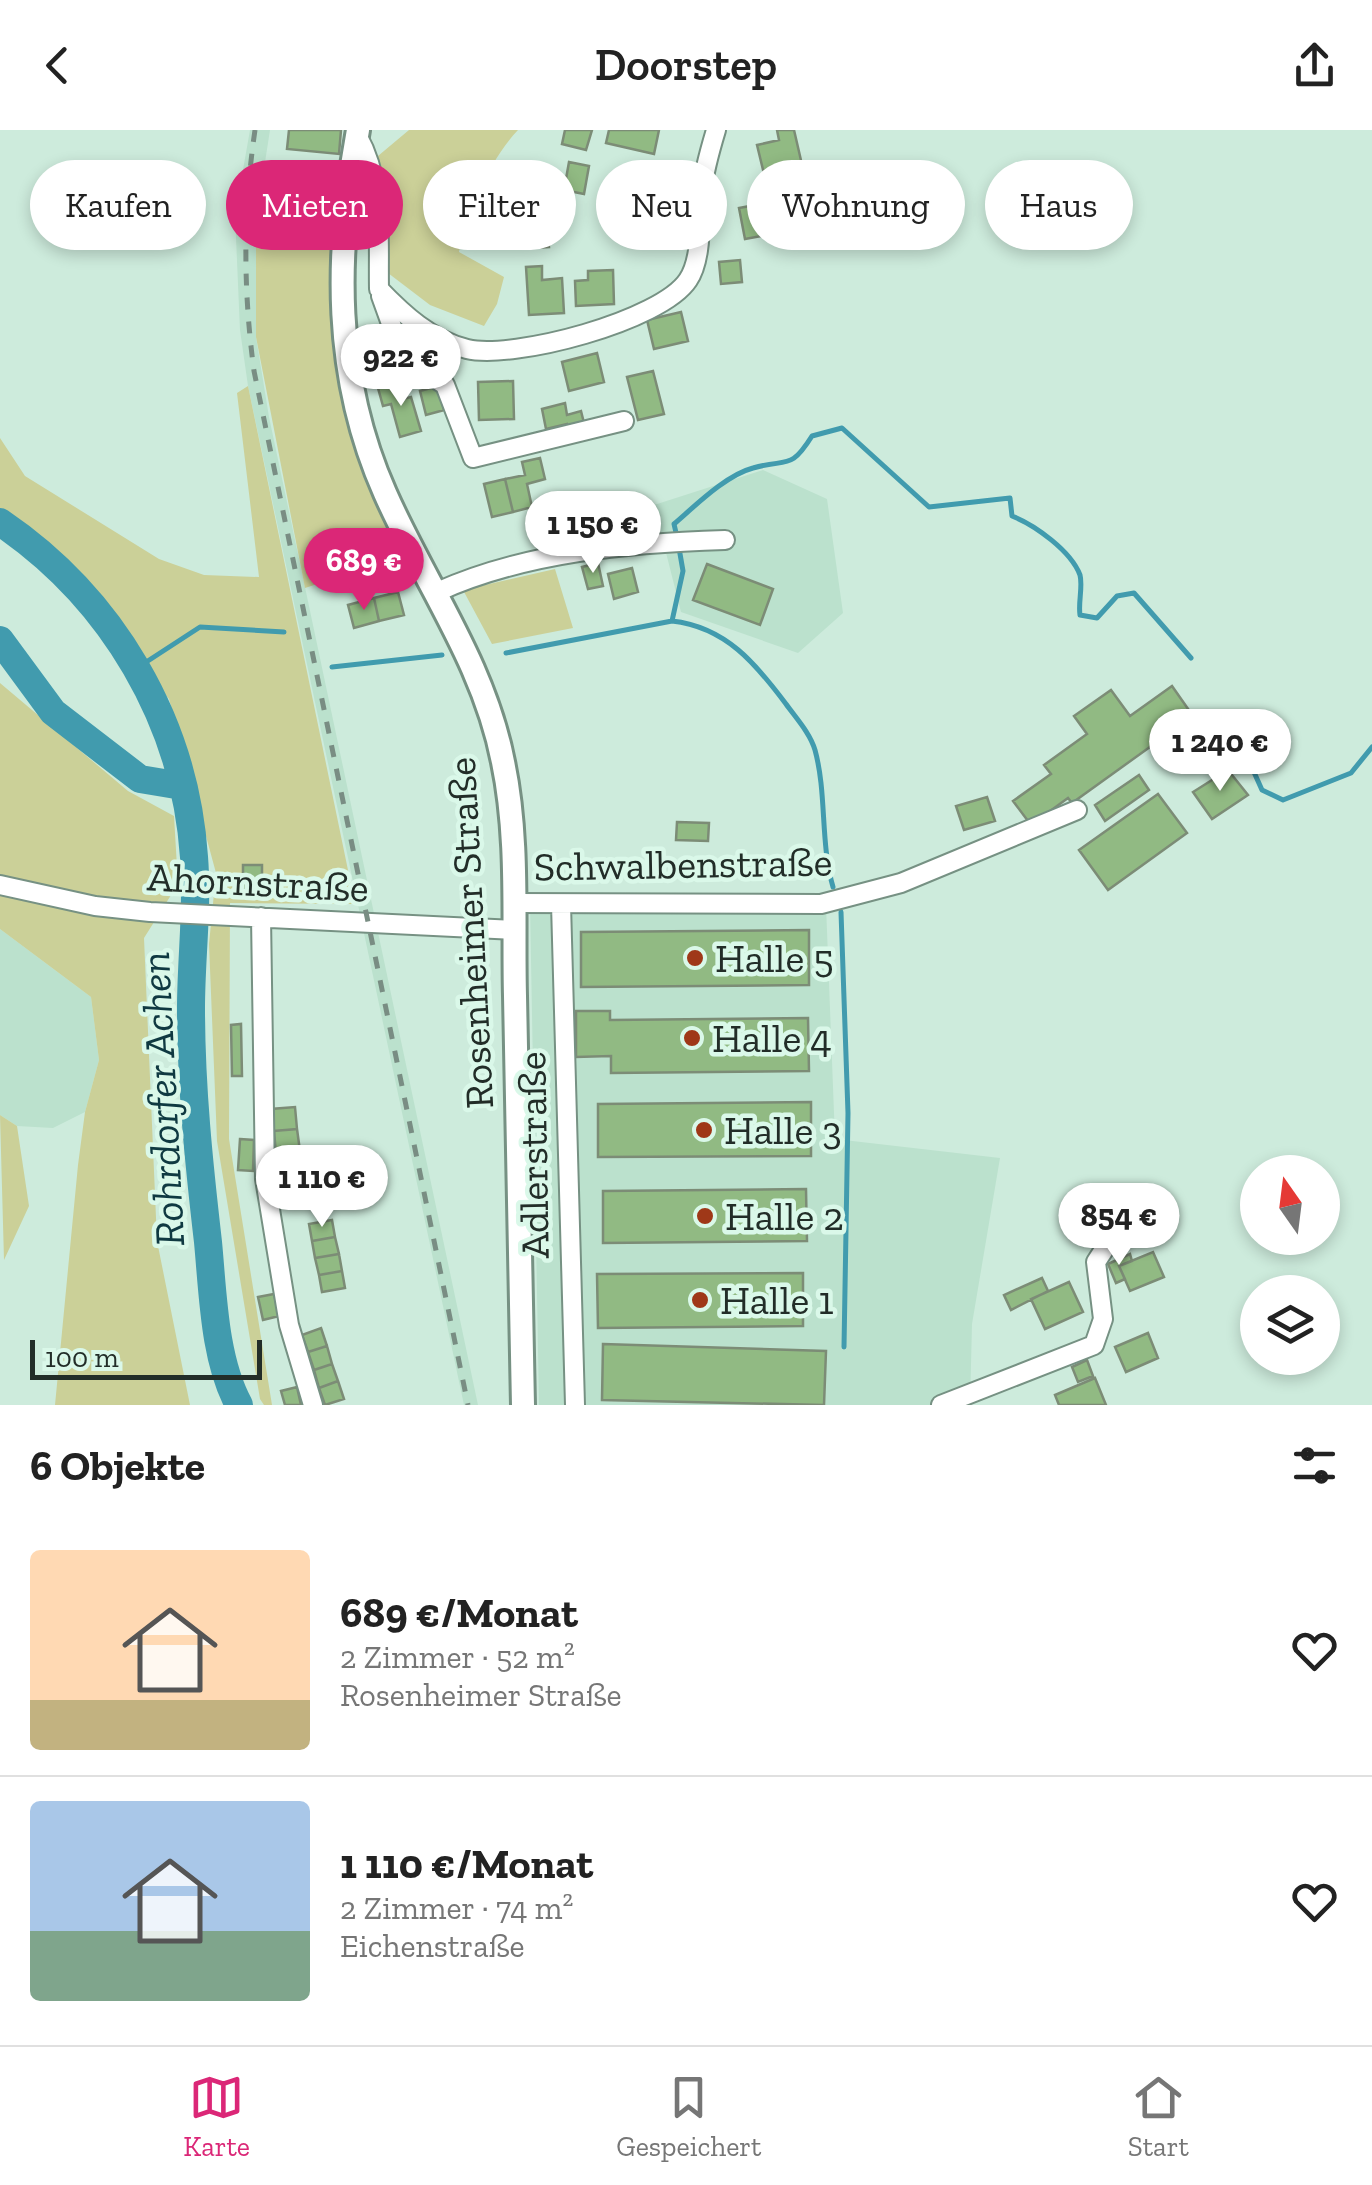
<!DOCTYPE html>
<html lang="de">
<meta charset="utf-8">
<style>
:root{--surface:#fff;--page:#f2f2f2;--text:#222;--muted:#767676;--line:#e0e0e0;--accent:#db2777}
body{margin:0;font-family:"Zilla Slab",serif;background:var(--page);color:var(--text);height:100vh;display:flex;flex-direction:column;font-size:38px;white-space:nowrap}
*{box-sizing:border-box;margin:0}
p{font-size:32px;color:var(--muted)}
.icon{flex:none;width:55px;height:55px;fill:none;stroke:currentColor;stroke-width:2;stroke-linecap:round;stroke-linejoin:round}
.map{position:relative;height:1275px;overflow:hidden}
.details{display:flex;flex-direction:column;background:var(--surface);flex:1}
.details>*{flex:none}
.banner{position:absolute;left:30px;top:30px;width:1312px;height:90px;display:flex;gap:20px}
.needle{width:65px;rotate:346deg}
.buttons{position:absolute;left:1240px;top:1025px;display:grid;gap:20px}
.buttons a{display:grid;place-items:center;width:100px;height:100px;border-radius:50%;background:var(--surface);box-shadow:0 5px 15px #0003;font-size:50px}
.scale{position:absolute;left:30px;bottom:25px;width:232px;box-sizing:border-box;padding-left:10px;border:5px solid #222d28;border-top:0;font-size:28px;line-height:35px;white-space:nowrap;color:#222d28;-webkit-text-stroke:8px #daf8e9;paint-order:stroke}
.price{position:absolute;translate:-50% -85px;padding:0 22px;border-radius:35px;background:#fff;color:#222;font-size:32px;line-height:65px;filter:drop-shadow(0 2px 5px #0008)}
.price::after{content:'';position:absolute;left:50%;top:60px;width:30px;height:22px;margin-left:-15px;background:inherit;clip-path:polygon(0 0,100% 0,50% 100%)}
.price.selected{background:var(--accent);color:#fff}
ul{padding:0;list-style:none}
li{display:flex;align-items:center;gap:30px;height:250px;padding:0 30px}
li+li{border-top:2px solid var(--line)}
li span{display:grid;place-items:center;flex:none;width:280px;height:200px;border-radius:10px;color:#555}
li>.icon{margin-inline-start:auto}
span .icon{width:120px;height:120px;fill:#fffc;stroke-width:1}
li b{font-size:42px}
h2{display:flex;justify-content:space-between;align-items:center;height:120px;padding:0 30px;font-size:42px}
.tag{padding:0 35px;border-radius:45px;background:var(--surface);box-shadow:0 5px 15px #0003;font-size:35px;line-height:90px}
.tag.selected{background:var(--accent);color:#fff}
header{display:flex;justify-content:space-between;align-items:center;height:130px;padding:0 30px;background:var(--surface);font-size:45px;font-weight:600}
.tab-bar{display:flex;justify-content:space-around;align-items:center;height:140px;border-top:2px solid var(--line);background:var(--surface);font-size:28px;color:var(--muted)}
.tab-bar a{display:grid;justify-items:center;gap:5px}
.tab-bar .selected{color:var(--accent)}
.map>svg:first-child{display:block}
</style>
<header><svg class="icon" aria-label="back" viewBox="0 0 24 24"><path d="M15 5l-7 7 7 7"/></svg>Doorstep<svg class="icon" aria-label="share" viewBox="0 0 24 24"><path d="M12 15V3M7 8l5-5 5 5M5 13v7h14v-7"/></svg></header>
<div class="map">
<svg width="1372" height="1275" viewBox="0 0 1372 1275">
<rect width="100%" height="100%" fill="#cdebdc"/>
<path fill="#bbe1cd" d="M 250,0 L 270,0 L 256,90 L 256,207 L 269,287 L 478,1275 L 464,1275 L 248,256 L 240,200 L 235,85 Z
M 763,340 L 827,369 L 843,483 L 798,523 L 681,482 L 654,375 Z
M 530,773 L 826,775 L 835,1009 L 1000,1028 L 972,1194 L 970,1275 L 539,1275 Z
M 0,799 L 91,867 L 99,930 L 85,982 L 53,998 L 17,996 L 0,985 Z"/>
<path fill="#cbd098" d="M 409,0 L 518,0 C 491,28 465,84 459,122 L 504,147 L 497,174 L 484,196 L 430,175 L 388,143 L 387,78 L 372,31 Z
M 256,90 L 333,102 L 334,210 L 341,270 L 400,427 L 305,458 L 256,207 Z
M 248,256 L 355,774 L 230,773 L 229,1009 L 272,1275 L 264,1275 L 260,1269 L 217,1011 L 209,814 L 216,743 L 169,569 L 44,418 L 0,378 L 0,308 L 25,346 L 159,429 L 204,445 L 259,447 L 237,263 Z
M 555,439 L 573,498 L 492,514 L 463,460 Z
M 0,553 L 128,661 L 174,686 L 178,754 L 144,808 L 157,1111 L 190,1275 L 55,1275 L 78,1035 L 85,982 L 99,930 L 91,867 L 0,799 Z
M 0,985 L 17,996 L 29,1076 L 4,1130 Z"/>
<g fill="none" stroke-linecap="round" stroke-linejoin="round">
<path stroke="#419bae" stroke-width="5" d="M 677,407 L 674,394 C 695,376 726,345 753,338 C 788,328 790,341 812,306 L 842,298 L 929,377 L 1010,368 L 1012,386 C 1035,395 1071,421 1080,445 C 1083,456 1078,473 1080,485 L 1097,488 L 1117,466 L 1134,463 L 1191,528
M 672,491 L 683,441 L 679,418
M 506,523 L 672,491 C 726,497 756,534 786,574 C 796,588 810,603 815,620 C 827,664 820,712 833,757
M 332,537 L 442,525
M 137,538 L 200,497 L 284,502
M 1225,612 L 1249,631 L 1262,660 L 1283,670 L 1351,643 L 1372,617
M 841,782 L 848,983 L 844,1217"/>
<path stroke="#419bae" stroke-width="28" d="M 0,392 C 112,468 185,591 194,727 C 198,777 191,828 191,878 C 191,957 199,1034 208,1112 C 213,1164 214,1229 239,1275
M 0,510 L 53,582 L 140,649 L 182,656"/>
</g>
<path fill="#91ba83" stroke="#7c8c76" stroke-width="2.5" d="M 289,0 L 341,0 L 339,24 L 287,19 Z
M 565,0 L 592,0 L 586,20 L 562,14 Z
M 609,0 L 659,0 L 654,24 L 606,13 Z
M 777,0 L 794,0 L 803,39 L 765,48 L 757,15 L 779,10 Z
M 569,32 L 589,36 L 584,64 L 564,60 Z
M 522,54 L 553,74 L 547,83 L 549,117 L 531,118 L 529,84 L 511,72 Z
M 642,60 L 643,72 L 657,70 L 662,102 L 631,106 L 629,87 L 621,88 L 618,63 Z
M 777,71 L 783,102 L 745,109 L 739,78 Z
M 740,130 L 742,152 L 721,154 L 719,132 Z
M 542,136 L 542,150 L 562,148 L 564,183 L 529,185 L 526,137 Z
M 613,140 L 614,174 L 576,176 L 575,151 L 588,150 L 588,141 Z
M 681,182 L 688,211 L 654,219 L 647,190 Z
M 597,223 L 604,252 L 569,261 L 562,232 Z
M 653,241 L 664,284 L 638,290 L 627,247 Z
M 513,251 L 514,289 L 479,290 L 478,252 Z
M 398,252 L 403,269 L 411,267 L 421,301 L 400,307 L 391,274 L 383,276 L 378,258 Z
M 438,256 L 444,280 L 426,285 L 420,261 Z
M 565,273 L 567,285 L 581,281 L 585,297 L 569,301 L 567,294 L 546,299 L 542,279 Z
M 540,328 L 545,349 L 527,354 L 532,377 L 513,382 L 505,349 L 525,345 L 522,332 Z
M 505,349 L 513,382 L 492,387 L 484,354 Z
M 598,433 L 603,456 L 588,459 L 582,437 Z
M 707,434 L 773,459 L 760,495 L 693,470 Z
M 632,438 L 638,462 L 614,469 L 608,444 Z
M 398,462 L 404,485 L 379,491 L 374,468 Z
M 374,468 L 379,491 L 354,498 L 348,475 Z
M 1172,556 L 1193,586 L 1072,673 L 1068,668 L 1031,695 L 1013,671 L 1051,644 L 1044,635 L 1087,604 L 1074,586 L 1111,560 L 1130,586 Z
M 1228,640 L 1248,665 L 1212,689 L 1193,662 Z
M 1139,645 L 1149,660 L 1105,691 L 1095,675 Z
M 1158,664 L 1187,703 L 1108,760 L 1079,720 Z
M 987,667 L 995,691 L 964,700 L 956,676 Z
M 677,692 L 709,693 L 708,711 L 676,710 Z
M 243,735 L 262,735 L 262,762 L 243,763 Z
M 809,800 L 809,855 L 581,857 L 581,802 Z
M 576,881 L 610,881 L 610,890 L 808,888 L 809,941 L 611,943 L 611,926 L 576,927 Z
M 241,894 L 242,946 L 232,946 L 231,895 Z
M 811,972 L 811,1026 L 598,1027 L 598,974 Z
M 295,977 L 297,999 L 274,1001 L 271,979 Z
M 297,999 L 300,1021 L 276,1024 L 274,1001 Z
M 240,1009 L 254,1010 L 253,1041 L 238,1040 Z
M 300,1021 L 302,1043 L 279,1046 L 276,1024 Z
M 302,1043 L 305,1065 L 282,1068 L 279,1046 Z
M 806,1059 L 807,1111 L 603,1113 L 603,1061 Z
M 332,1090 L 335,1107 L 312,1111 L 309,1094 Z
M 335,1107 L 339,1124 L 315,1128 L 312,1111 Z
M 1153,1122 L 1164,1147 L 1130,1161 L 1119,1136 Z
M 339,1124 L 342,1141 L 319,1145 L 315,1128 Z
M 1130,1124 L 1132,1131 L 1119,1136 L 1125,1149 L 1116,1153 L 1108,1134 Z
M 342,1141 L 345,1158 L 322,1162 L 319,1145 Z
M 803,1143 L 803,1196 L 598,1198 L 597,1144 Z
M 1042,1148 L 1048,1161 L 1011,1180 L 1004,1165 Z
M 1069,1152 L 1083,1182 L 1045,1199 L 1031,1169 Z
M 274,1164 L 279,1186 L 263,1190 L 258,1167 Z
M 321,1198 L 327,1216 L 308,1222 L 302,1205 Z
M 1148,1203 L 1158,1228 L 1126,1242 L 1115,1217 Z
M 603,1214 L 826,1221 L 824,1275 L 602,1270 Z
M 327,1216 L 332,1234 L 314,1240 L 308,1222 Z
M 1087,1230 L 1093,1246 L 1078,1252 L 1072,1237 Z
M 332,1234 L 338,1251 L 319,1258 L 314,1240 Z
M 1095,1248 L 1106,1275 L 1059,1275 L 1055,1265 Z
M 338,1251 L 344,1269 L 325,1275 L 319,1258 Z
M 297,1257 L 301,1275 L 285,1275 L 281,1261 Z"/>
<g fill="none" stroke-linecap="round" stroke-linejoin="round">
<defs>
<path id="minor" d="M 357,5 C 384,53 378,105 379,159 C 403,184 431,210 467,219 C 513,230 661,191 688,150 C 703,128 699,86 702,60 C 704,40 710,20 716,0
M 381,166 L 403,227 L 445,255 L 473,328 L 624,291
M 437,462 C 525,422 630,413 725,410
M 0,755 L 95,776 L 150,782 L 514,800
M 514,773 L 821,774 L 901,753 L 1077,680
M 561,774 L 575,1275
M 261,787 L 265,1049 L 289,1195 L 313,1275
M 941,1275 L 1094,1215 L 1103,1189 L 1096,1132 L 1107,1115"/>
<path id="major" d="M 358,0 C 335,124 333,246 385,363 C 425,454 484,533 503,632 C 519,708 513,790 515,866 C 518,1003 520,1139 523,1275"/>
</defs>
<use href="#minor" stroke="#769183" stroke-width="22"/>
<use href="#major" stroke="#769183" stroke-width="28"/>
<use href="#minor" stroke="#fff" stroke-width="18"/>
<use href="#major" stroke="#fff" stroke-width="22"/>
<path stroke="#798d83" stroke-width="5" stroke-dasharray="12 12" stroke-linecap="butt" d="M 255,0 C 243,82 243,159 254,241 L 468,1275"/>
</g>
<g fill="#9f3818" stroke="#daf8e9" stroke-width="4">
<circle cx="695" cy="828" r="10"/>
<circle cx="692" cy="908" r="10"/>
<circle cx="704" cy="1000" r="10"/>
<circle cx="705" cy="1086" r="10"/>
<circle cx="700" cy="1170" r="10"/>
</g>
<g text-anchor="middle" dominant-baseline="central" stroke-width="9" stroke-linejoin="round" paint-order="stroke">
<g font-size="40" fill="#222d28" stroke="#daf8e9">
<text transform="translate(683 734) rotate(-1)">Schwalbenstraße</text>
<text transform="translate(258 752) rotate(3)">Ahornstraße</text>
<text transform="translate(470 803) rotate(-93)">Rosenheimer Straße</text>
<text transform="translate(533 1025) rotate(-91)">Adlerstraße</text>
</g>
<g font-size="40" fill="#222d28" stroke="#daf8e9" text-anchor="start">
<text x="715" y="828">Halle 5</text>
<text x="712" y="908">Halle 4</text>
<text x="724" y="1000">Halle 3</text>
<text x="725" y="1086">Halle 2</text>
<text x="720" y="1170">Halle 1</text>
</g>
<g font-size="42" font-style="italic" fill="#0f3941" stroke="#daf8e9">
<text transform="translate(162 969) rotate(-93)">Rohrdorfer Achen</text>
</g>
</g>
</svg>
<div class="buttons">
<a><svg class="needle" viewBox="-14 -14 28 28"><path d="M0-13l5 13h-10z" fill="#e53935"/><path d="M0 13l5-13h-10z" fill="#767676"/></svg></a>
<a><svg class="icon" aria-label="layers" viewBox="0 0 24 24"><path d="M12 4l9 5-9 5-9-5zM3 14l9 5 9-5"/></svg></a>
</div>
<div class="scale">100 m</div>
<b class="price" style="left:401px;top:279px">922 €</b>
<b class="price" style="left:593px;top:446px">1 150 €</b>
<b class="price selected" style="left:364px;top:483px">689 €</b>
<b class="price" style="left:1220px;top:664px">1 240 €</b>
<b class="price" style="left:322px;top:1100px">1 110 €</b>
<b class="price" style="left:1119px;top:1138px">854 €</b>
<div class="banner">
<a class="tag">Kaufen</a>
<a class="tag selected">Mieten</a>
<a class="tag">Filter</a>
<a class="tag">Neu</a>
<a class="tag">Wohnung</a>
<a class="tag">Haus</a>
</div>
</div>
<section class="details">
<h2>6 Objekte<svg class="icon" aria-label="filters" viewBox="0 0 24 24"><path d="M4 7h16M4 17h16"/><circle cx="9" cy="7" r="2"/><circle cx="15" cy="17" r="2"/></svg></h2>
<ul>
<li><span style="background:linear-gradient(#ffd9b3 75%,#c2b280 0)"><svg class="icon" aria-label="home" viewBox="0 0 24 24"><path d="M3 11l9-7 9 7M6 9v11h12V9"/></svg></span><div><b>689 €/Monat</b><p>2 Zimmer · 52 m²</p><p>Rosenheimer Straße</p></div><svg class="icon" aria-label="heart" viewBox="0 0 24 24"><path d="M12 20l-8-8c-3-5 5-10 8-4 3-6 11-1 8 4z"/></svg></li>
<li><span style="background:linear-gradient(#a9c7e8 65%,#7fa58c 0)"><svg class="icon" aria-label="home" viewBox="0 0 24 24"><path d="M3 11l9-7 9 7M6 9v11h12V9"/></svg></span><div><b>1 110 €/Monat</b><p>2 Zimmer · 74 m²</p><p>Eichenstraße</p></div><svg class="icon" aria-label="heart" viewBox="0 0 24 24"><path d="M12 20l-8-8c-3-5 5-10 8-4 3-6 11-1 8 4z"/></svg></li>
</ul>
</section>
<nav class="tab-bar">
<a class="selected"><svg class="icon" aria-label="map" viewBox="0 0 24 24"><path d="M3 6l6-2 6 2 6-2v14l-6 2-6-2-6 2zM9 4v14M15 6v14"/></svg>Karte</a>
<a><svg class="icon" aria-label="saved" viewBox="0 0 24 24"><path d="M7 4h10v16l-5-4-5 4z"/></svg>Gespeichert</a>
<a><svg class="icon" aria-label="home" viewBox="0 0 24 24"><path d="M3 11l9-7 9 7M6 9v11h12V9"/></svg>Start</a>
</nav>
